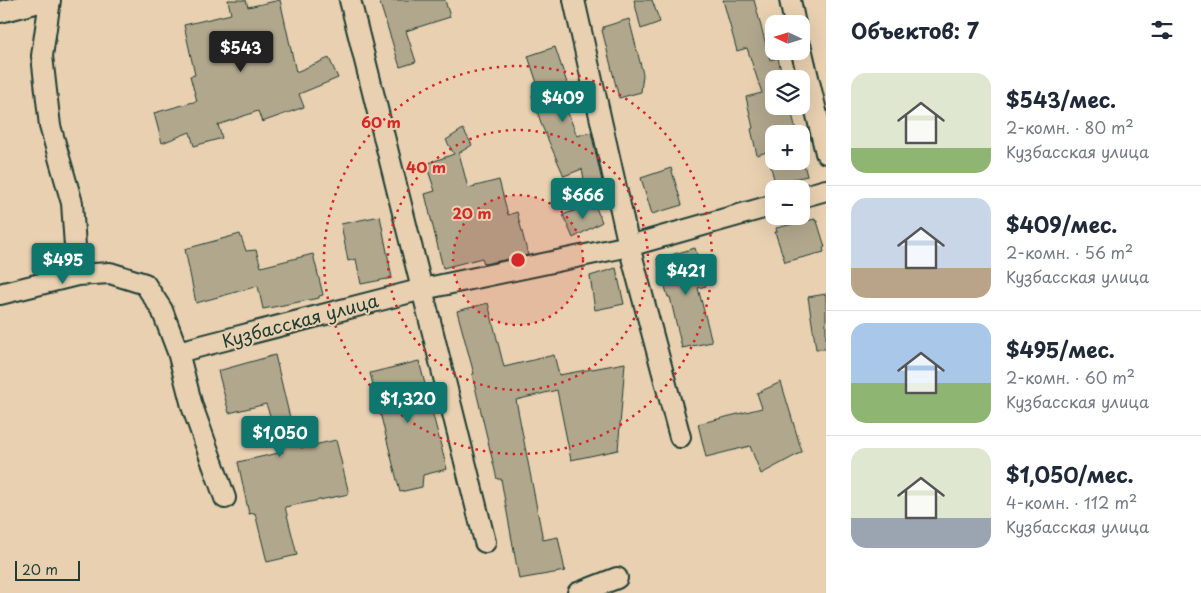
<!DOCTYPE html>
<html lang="ru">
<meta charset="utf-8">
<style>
:root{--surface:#fff;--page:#f6f6f7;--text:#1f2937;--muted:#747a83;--line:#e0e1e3;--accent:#0f766e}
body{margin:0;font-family:"Playpen Sans",sans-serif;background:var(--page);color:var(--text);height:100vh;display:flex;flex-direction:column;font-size:19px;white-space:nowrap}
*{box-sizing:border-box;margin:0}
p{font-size:16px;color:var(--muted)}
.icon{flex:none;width:28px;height:28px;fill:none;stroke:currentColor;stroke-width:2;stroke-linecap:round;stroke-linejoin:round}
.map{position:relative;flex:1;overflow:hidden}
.sheet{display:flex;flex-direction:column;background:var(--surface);width:375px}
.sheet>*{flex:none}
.needle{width:32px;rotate:274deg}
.buttons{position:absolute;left:765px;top:15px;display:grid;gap:10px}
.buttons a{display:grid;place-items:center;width:45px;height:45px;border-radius:10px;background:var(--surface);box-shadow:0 5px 20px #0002;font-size:25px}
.scale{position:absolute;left:15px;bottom:12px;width:65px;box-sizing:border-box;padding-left:5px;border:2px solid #1f3d34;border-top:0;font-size:14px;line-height:18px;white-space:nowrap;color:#1f3d34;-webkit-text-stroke:4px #e8d0b0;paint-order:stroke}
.price{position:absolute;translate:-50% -42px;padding:0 11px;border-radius:5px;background:var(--accent);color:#fff;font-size:16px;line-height:32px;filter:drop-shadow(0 1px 2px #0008)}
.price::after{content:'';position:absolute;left:50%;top:30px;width:15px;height:11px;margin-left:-8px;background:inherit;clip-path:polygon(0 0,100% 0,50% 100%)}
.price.selected{background:#222;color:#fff}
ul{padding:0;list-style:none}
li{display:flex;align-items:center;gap:15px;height:125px;padding:0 25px}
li+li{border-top:1px solid var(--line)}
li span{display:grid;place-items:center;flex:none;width:140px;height:100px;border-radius:15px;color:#555}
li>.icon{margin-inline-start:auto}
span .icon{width:60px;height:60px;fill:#fffc;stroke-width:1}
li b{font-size:21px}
h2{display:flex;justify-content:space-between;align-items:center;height:60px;padding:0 25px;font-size:21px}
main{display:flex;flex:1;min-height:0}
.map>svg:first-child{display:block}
</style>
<main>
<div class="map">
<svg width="826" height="593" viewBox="0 0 826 593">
<rect width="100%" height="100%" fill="#e8d0b0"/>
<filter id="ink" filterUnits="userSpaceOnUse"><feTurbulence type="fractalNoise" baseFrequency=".02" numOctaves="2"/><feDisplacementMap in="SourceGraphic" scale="10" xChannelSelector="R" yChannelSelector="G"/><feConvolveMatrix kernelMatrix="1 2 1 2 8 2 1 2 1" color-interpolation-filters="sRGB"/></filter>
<g filter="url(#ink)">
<path fill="#b1a78d" stroke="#1f3d34" d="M 228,0 L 246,0 L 248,7 L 280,0 L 296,72 L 329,58 L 338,78 L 299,94 L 304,107 L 262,122 L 258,111 L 218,125 L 222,138 L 194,146 L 190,132 L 162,143 L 154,113 L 197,101 L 190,76 L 195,75 L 184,25 L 231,14 Z
M 379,0 L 445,0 L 450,17 L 406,31 L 416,62 L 400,67 Z
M 634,0 L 652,0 L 660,22 L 641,29 Z
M 723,0 L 754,0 L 770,60 L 778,58 L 783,79 L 774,79 L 774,106 L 790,106 L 797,134 L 774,134 L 774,161 L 801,161 L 801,152 L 807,176 L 775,183 L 767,152 L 757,155 L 751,129 L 753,128 L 746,97 L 762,93 L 747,48 L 737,51 Z
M 629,19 L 643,74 L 641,92 L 619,98 L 602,30 L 603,30 L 603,27 Z
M 555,47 L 571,95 L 562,98 L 577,136 L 591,132 L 605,195 L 588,198 L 582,169 L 564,176 L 542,126 L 532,95 L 540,92 L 528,56 Z
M 463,129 L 472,145 L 459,153 L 468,188 L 499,180 L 508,215 L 517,212 L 528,255 L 484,264 L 482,258 L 443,268 L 425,194 L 435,191 L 426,164 L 454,154 L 446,140 Z
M 671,168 L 682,205 L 652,214 L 641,178 Z
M 594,203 L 602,222 L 573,238 L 563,215 Z
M 380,216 L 392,278 L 361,284 L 356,259 L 348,261 L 341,224 Z
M 815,219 L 815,221 L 817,221 L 825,247 L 823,248 L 824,252 L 785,262 L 775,232 L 777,232 L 776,228 Z
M 240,234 L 246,251 L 256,250 L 261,267 L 313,254 L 323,295 L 319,296 L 319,298 L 263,309 L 258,286 L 196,303 L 185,249 Z
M 695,248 L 706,286 L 698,288 L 712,342 L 682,348 L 670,297 L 668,297 L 657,259 Z
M 616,268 L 624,304 L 595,310 L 590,276 Z
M 826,294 L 826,349 L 816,349 L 808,297 Z
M 488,303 L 504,367 L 554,355 L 559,375 L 625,363 L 618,450 L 571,460 L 557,390 L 516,400 L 543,540 L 558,537 L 565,571 L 519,579 L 501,479 L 497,479 L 472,374 L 474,374 L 457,311 Z
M 275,355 L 289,414 L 301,448 L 336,440 L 349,494 L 285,507 L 297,555 L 267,562 L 255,513 L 249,514 L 238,462 L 283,452 L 266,404 L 229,413 L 218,371 Z
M 419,361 L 447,469 L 423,475 L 422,487 L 400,492 L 370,373 Z
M 781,382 L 802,452 L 761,474 L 750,446 L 706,457 L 698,424 L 762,408 L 757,393 Z"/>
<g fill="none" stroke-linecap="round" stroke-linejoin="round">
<defs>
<path id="minor" d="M 50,0 L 42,56 L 50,126 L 72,203 L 77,275 L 110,273 L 145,284 L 162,310 L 178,352 L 192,406 L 225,498
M 350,0 L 485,542
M 574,0 L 629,246 L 680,437
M 790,0 L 795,24
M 0,12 L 47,0
M 801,48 L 826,153
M 801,197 L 826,190
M 0,294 L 77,275
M 178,352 L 423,289 L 629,246 L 774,205
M 578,593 L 617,578"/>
</defs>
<use href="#minor" stroke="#1f3d34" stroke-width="24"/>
<use href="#minor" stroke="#e8d0b0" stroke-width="20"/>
</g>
</g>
<circle cx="518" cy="260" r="65" fill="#d62828" fill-opacity=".12"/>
<g fill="none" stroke="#d62828" stroke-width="2.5" stroke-dasharray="2.5 5">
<circle cx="518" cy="260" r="65"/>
<circle cx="518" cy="260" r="130"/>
<circle cx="518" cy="260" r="194"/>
</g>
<g text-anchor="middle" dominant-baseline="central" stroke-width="4" stroke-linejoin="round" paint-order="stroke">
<g font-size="18" fill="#1f3d34" stroke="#e8d0b0">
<text transform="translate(300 320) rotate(-15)">Кузбасская улица</text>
</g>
</g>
<circle cx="518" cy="260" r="8" fill="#d62828" stroke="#e8d0b0" stroke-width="2.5"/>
<g font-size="15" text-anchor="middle" font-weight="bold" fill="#d62828" stroke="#e8d0b0" stroke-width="4" stroke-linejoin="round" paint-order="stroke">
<text x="381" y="128">60 m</text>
<text x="426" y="173">40 m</text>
<text x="472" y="219">20 m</text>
</g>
</svg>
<div class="buttons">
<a><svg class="needle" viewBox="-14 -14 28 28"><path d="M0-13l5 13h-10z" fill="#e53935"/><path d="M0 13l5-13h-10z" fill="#747a83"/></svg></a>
<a><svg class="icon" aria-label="layers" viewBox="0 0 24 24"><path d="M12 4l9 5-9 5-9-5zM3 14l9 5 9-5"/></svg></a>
<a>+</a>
<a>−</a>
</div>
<div class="scale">20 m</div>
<b class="price selected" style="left:241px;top:73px">$543</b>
<b class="price" style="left:563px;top:123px">$409</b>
<b class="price" style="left:583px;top:220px">$666</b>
<b class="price" style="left:63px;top:285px">$495</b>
<b class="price" style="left:686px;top:296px">$421</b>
<b class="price" style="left:408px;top:424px">$1,320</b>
<b class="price" style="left:280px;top:458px">$1,050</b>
</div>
<section class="sheet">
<h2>Объектов: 7<svg class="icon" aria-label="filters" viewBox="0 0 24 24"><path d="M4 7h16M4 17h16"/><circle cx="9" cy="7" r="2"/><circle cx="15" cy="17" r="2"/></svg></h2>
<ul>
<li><span style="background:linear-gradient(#dfe7d0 75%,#8fb573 0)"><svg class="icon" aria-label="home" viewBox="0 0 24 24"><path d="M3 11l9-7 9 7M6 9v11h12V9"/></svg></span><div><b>$543/мес.</b><p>2-комн. · 80 m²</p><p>Кузбасская улица</p></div></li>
<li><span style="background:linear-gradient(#c9d6e8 70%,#b9a48a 0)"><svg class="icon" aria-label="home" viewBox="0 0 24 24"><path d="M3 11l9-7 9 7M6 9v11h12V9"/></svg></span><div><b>$409/мес.</b><p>2-комн. · 56 m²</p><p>Кузбасская улица</p></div></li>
<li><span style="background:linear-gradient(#a9c7e8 60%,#8fb573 0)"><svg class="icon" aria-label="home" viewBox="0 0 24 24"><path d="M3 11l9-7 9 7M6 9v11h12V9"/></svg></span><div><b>$495/мес.</b><p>2-комн. · 60 m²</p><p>Кузбасская улица</p></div></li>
<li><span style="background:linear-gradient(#dfe7d0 70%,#9aa5b1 0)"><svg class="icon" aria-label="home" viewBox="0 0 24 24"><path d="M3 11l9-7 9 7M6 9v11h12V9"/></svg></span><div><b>$1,050/мес.</b><p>4-комн. · 112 m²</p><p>Кузбасская улица</p></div></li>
</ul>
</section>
</main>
